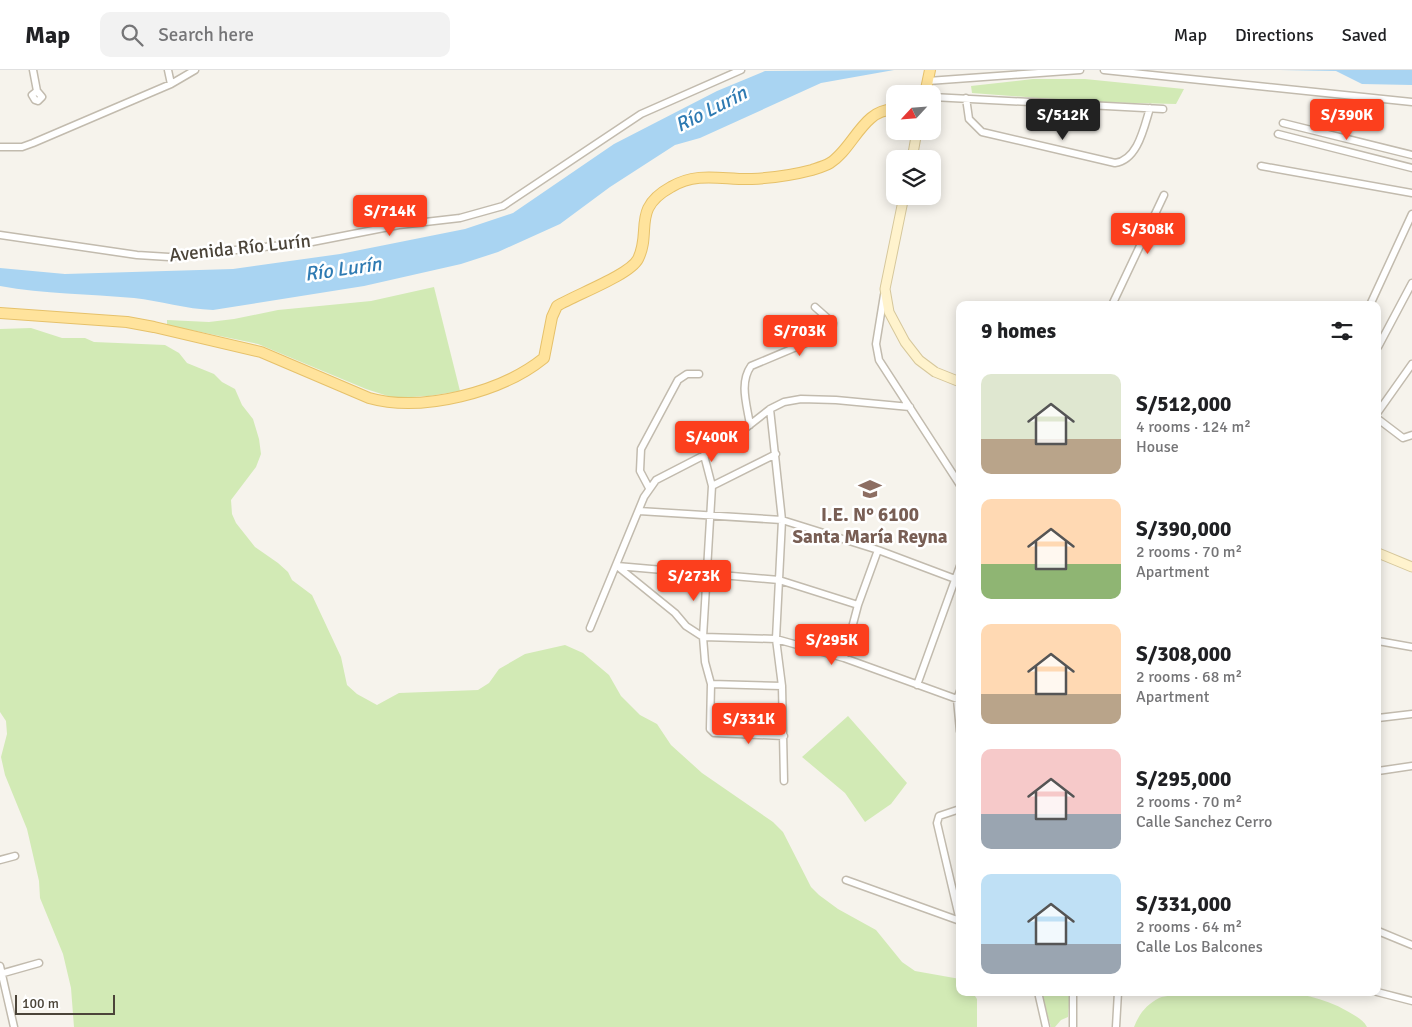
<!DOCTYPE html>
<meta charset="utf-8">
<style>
:root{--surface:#fff;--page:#f2f2f2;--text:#202124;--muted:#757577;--line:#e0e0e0;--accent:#fc3f1d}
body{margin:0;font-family:Signika,sans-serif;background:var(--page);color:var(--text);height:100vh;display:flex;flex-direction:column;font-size:19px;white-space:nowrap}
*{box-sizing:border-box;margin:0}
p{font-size:16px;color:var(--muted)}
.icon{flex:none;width:28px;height:28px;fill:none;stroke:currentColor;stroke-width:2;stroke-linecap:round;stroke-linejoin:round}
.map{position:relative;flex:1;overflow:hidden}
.drawer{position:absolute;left:956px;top:231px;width:425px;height:695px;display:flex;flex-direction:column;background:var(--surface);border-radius:10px;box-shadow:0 2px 12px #0003}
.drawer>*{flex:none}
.needle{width:32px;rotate:244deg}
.fabs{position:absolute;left:886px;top:15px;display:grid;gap:10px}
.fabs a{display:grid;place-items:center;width:55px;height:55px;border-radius:10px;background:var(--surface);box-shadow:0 2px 12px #0003;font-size:25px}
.scale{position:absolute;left:15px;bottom:12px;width:100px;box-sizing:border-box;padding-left:5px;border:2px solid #4b4439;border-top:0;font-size:14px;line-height:18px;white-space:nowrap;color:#4b4439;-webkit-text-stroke:4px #fff;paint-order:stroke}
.price{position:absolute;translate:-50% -42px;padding:0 11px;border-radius:5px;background:var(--accent);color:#fff;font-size:16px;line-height:32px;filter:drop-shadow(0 1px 2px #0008)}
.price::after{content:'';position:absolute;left:50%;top:30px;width:15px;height:11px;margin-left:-8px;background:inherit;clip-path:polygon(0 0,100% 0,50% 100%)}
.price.selected{background:#222;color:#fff}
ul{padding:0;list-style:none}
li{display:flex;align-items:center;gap:15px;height:125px;padding:0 25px}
li span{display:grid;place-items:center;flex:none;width:140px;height:100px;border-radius:10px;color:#555}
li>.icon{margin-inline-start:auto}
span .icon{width:60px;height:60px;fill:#fffc;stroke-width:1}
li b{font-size:21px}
h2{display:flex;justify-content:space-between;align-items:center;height:60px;padding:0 25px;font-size:21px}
header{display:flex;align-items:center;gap:30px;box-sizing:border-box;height:70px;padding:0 25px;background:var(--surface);border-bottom:1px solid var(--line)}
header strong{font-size:24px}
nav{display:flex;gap:28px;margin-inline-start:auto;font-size:18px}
.search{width:350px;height:45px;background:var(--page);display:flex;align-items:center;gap:12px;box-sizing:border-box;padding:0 18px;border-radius:10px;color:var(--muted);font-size:19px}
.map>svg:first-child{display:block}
</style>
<header>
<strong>Map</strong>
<div class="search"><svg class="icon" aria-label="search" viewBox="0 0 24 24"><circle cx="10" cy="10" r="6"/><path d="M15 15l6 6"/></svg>Search here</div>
<nav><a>Map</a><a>Directions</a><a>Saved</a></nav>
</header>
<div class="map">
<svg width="1412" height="957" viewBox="0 0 1412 957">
<rect width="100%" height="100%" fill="#f6f3ec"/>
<path fill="#d2eab5" d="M 1033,9 L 1085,9 L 1184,19 L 1176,34 L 1092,32 L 972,23 L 971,16 Z
M 434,217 L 460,321 L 429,326 L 394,328 L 366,319 L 258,274 L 167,255 L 167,250 L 209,252 L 234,249 L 278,240 L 371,231 Z
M 31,258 L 62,268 L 85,268 L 94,272 L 165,275 L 179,283 L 187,293 L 214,304 L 222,312 L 235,319 L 242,335 L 253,349 L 259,369 L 261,384 L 256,397 L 231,430 L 232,444 L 236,453 L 255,477 L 278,493 L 288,502 L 292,510 L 312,525 L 341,587 L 347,615 L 357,624 L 377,635 L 399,623 L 478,620 L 489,613 L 499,599 L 525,584 L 565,575 L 583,583 L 609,605 L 621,626 L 640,645 L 657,654 L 671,675 L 702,703 L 773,752 L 783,762 L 811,817 L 819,825 L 838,839 L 876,860 L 902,892 L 915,901 L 960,909 L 960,922 L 973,923 L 977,929 L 977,957 L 74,957 L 71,918 L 63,884 L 40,828 L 39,811 L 27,759 L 5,705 L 1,687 L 7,664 L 6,651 L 0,642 L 0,259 Z
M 848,646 L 907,713 L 891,734 L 865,752 L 845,723 L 802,687 Z
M 1041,923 L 1070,923 L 1068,947 L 1061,950 L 1055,957 L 1051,957 Z
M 1182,923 C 1236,922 1299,913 1347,941 C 1355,946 1363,949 1367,957 L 1134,957 C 1139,944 1146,935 1159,928 C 1166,925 1175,926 1182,923 Z"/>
<path fill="#a9d4f2" d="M 894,0 L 821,13 L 700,68 L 675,75 L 610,117 L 560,154 L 498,182 L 461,194 L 364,216 L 213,240 C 186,239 160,231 134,228 C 89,224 44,224 0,216 L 0,198 L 65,204 L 233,199 L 340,184 L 465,159 L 513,143 L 614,74 L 717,21 L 765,1 Z
M 1280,0 L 1412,0 L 1412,15 L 1362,14 L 1336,1 Z"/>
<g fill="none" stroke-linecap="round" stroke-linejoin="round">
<defs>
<path id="minor" d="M 33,0 L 37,21 L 42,27 L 38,31 L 35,30 L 32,25 L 37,21
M 168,0 L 171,14
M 1104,0 L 1412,32
M 928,11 L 1080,0
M 932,27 L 1163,39
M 966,28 L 969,49 L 982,62 L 1115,93 C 1138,90 1144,57 1150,38
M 1283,53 L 1412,85
M 1278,64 L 1412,98
M 0,77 L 22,77 L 33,73 L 171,14 L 195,0
M 1261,96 L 1412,123
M 0,165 L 137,185 L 169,187 L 312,172 L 399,155 L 460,148 L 503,136 L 641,44 L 741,0
M 884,225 L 876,274 L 879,290 L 960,415
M 1112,235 L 1164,125
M 1370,235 L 1412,144
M 1378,277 L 1412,213
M 770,339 L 782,450 L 776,569 L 782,616 L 784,711
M 1378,342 L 1412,294
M 1378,349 L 1403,368 L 1412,365
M 750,355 C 747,335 739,313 751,296 L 832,262 L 833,253 L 815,237
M 704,385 L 712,416 L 703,567 L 705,592 L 711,614 L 710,659 L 714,663 L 784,666
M 712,416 L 776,384
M 649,418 L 640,401 L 641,379 L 678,310 L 687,304 L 699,304
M 639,441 L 782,450 L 878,480 L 955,509
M 617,496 L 675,543 L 686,556 L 703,567 L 776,569 L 844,588 L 960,630
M 617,496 L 779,510 L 858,535
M 590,558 L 644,427 L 656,410 L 724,375 L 770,339 L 784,332 L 801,329 L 836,330 L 910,337
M 1378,571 L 1412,577
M 844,588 L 858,535 L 878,480
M 711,614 L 782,616
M 917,615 L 960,496
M 960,621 L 957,629 L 960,661
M 1378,648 L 1412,644
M 1378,701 L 1412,696
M 0,790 L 15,786
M 846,810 L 960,851
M 960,851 L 937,753 L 939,746 L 960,739
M 1378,861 L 1412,875
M 0,896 L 14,957
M 0,904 L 39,893
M 1038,922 L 1046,957
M 1073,922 L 1073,957
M 1377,922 L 1412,931
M 1116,957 L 1118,922"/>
<path id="secondary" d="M 912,89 L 917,61
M 904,126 L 885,219 L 889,242 L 905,272 L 919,290 L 935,302 L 960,312
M 1378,483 L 1412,497"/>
<path id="primary" d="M 925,24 L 930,0
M 0,243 L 127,252 L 154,257 L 261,282 L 369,328 C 422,343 502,322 544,288 L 552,247 L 557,236 C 575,225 630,205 638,189 C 652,161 631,139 671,117 C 698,101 723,110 752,109 C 771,108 793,105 812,100 C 818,98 825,96 830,93 C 853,79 864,37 895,40"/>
</defs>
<use href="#minor" stroke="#c2bbae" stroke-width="9"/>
<use href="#secondary" stroke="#d6c79b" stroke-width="11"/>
<use href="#primary" stroke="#e6c16a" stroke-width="12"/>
<use href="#minor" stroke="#fff" stroke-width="6"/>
<use href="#secondary" stroke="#fff3cd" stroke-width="9"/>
<use href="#primary" stroke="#ffe39c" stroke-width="10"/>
</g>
<defs>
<symbol id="school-bare" viewBox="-9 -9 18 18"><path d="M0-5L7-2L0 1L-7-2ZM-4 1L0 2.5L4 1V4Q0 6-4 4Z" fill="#8d6e63" stroke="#fff" stroke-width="2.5" paint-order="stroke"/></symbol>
</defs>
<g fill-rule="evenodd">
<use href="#school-bare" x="854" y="403" width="32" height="32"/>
</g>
<g text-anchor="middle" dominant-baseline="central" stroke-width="5" stroke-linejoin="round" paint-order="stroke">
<g font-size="19" fill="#4b4439" stroke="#fff">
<text transform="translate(240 178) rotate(-6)">Avenida Río Lurín</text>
</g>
<g font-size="19" font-weight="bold" fill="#785e54" stroke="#fff">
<text x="870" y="445">I.E. N° 6100<tspan x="870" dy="22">Santa María Reyna</tspan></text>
</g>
<g font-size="20" font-style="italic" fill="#2e7ab2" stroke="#fff">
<text transform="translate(711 39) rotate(-27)">Río Lurín</text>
<text transform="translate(343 199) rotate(-8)">Río Lurín</text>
</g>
</g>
</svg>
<div class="fabs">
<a><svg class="needle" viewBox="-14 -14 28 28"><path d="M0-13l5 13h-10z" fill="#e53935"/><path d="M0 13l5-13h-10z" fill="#757577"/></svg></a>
<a><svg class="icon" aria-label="layers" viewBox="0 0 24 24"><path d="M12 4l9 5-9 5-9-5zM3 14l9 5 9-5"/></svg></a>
</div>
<div class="scale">100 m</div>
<b class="price selected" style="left:1063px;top:71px">S/512K</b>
<b class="price" style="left:1347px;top:71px">S/390K</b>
<b class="price" style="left:390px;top:167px">S/714K</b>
<b class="price" style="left:1148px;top:185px">S/308K</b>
<b class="price" style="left:800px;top:287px">S/703K</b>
<b class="price" style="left:712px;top:393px">S/400K</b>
<b class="price" style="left:694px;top:532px">S/273K</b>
<b class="price" style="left:832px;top:596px">S/295K</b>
<b class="price" style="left:749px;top:675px">S/331K</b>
<section class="drawer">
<h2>9 homes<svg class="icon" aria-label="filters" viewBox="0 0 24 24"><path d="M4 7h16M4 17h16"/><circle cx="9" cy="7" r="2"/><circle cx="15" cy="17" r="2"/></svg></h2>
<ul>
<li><span style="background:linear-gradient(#dfe7d0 65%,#b9a48a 0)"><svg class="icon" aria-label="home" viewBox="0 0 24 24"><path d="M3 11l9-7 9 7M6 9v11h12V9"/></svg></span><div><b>S/512,000</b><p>4 rooms · 124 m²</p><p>House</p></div></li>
<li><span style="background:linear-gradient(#ffd9b3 65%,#8fb573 0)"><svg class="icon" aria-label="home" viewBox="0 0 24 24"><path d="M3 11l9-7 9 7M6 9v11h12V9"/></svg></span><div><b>S/390,000</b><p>2 rooms · 70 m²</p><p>Apartment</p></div></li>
<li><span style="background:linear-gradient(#ffd9b3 70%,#b9a48a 0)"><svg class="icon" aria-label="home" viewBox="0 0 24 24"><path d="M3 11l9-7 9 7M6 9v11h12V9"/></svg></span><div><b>S/308,000</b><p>2 rooms · 68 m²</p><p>Apartment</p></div></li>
<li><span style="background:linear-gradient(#f6c9c9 65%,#9aa5b1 0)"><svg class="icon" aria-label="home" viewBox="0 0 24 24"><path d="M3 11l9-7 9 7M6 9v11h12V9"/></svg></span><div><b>S/295,000</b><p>2 rooms · 70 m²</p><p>Calle Sanchez Cerro</p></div></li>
<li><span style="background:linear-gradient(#bfe0f5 70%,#9aa5b1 0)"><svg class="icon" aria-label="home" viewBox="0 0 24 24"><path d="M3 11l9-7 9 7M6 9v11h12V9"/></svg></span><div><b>S/331,000</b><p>2 rooms · 64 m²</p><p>Calle Los Balcones</p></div></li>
</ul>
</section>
</div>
